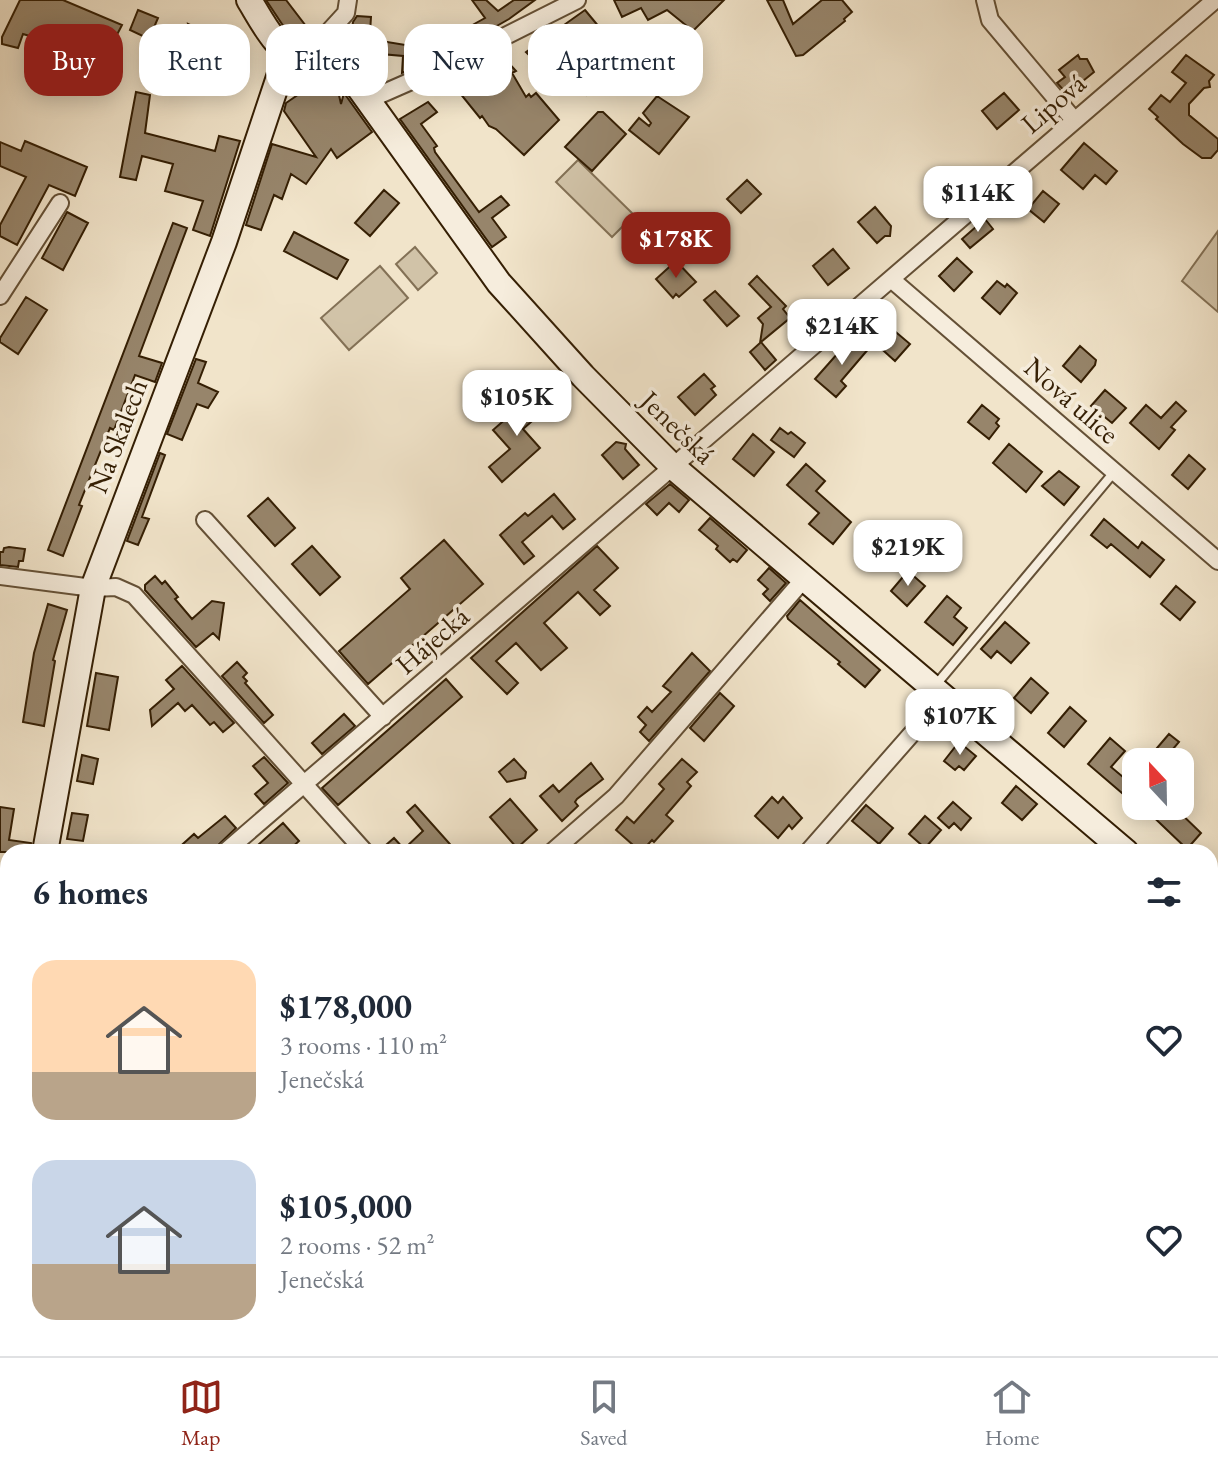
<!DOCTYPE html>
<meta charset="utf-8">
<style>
:root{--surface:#fff;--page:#f6f6f7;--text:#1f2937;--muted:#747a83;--line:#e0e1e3;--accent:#8f2418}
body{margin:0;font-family:"EB Garamond",serif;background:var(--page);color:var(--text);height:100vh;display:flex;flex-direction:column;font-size:30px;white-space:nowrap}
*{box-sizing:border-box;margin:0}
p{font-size:26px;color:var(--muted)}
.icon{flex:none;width:44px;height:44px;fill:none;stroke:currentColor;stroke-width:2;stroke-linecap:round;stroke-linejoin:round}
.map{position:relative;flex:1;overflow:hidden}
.details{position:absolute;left:0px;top:844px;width:1218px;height:512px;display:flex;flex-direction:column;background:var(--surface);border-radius:24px 24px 0 0;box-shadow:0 4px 20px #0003}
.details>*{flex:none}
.top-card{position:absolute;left:24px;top:24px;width:800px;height:72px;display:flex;gap:16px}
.needle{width:52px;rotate:338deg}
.fabs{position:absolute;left:1122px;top:748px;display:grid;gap:16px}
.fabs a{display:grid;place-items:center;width:72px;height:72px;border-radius:16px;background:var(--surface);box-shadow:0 4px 20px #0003;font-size:40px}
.price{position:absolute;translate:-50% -68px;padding:0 18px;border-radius:16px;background:#fff;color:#222;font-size:26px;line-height:52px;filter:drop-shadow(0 2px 4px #0008)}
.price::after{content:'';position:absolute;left:50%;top:48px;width:24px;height:18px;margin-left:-12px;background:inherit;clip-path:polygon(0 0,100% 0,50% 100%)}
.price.active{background:var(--accent);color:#fff}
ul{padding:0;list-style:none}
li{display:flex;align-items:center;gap:24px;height:200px;padding:0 32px}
li span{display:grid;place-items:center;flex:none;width:224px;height:160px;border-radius:24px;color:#555}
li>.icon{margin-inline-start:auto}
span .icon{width:96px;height:96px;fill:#fffc;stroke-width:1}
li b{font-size:34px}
h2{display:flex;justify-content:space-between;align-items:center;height:96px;padding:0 32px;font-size:34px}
.tag{padding:0 28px;border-radius:24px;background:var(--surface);box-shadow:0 4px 20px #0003;font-size:28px;line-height:72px}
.tag.active{background:var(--accent);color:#fff}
.tabs{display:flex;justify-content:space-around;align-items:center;height:112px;border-top:2px solid var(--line);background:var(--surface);font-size:22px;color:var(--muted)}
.tabs a{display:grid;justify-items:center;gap:4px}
.tabs .active{color:var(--accent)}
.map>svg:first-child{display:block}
</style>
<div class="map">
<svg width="1218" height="1356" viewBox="0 0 1218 1356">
<rect width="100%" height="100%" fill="#f1e4ca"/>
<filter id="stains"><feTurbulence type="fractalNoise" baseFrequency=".0025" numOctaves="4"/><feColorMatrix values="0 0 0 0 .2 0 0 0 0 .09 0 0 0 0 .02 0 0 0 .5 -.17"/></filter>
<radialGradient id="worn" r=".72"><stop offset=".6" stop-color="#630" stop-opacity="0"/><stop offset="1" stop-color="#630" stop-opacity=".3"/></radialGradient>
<path fill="#d1c3a8" stroke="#837156" stroke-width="2" d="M 578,160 L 634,215 L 612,237 L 556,182 Z
M 1218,231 L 1218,312 L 1182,281 Z
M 415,247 L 437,273 L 418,290 L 396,264 Z
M 380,266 L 408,298 L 349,350 L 321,318 Z"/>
<path fill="#97856b" stroke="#351f04" stroke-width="2" d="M 20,0 L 63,0 L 122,25 L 92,83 L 62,70 L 61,72 L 42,65 L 50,42 L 23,34 L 18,48 L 2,44 L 2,37 Z
M 266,0 L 286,0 L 312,34 L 303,44 L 284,27 Z
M 472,0 L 486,0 L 498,11 L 514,0 L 535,0 L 509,19 L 465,44 L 458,33 L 485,18 Z
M 614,0 L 724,0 L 693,31 L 667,10 L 648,20 L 641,8 L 622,17 Z
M 767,0 L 783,0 L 793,24 L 822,0 L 842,0 L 852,12 L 844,19 L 845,21 L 803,55 L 796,56 Z
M 138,10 L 158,18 L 149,39 L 130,30 Z
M 585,10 L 609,39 L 596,50 L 580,29 L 554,49 L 594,82 L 594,87 L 586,95 L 572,84 L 566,91 L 526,52 Z
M 357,16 L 371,17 L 369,48 L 350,46 L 353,22 Z
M 188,24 L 200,30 L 212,27 L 218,33 L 217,43 L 213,49 L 214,56 L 208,63 L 218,83 L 201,73 L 194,80 L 187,82 L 180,90 L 167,79 L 174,71 L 174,63 L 191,41 Z
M 381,41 L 430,49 L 429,59 L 415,57 L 413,68 L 402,73 L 403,56 L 381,54 Z
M 1078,55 L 1080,59 L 1087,59 L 1094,72 L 1067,94 L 1057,83 L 1065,77 L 1059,70 Z
M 1186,55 L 1214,75 L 1209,81 L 1210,87 L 1204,88 L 1189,104 L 1189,115 L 1218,139 L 1218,150 L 1211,158 L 1202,158 L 1183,144 L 1156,119 L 1158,117 L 1149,109 L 1161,95 L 1170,102 L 1186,83 L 1172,72 Z
M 504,58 L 516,71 L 512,73 L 526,97 L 529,94 L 531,97 L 536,93 L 559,120 L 524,155 L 496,129 L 489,126 L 482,116 L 480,118 L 451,82 L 482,63 L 486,69 Z
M 324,77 L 336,82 L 341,104 L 344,93 L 372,132 L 337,158 L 331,149 L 306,184 L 291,174 L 282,199 L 274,195 L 261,230 L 246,225 L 272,144 L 316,157 L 284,111 L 286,103 Z
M 136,92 L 150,95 L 145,133 L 215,151 L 219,136 L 240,141 L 210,236 L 193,230 L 203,201 L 165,191 L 173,164 L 142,156 L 136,180 L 120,177 Z
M 1004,93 L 1019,110 L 997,129 L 982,111 Z
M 657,96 L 689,117 L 659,154 L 629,130 L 639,118 L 649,126 L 651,123 L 643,113 Z
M 428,102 L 437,112 L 421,124 L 437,146 L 434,148 L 435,152 L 479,212 L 501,196 L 509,205 L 492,218 L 506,237 L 492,247 L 400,119 Z
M 598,112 L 603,112 L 626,134 L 592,171 L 565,147 Z
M 25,141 L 87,167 L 75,196 L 49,185 L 17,245 L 0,236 L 0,225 L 26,177 L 0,166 L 0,142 L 21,151 Z
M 1084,143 L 1117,171 L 1106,184 L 1095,175 L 1083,189 L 1061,170 Z
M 747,180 L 761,194 L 741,213 L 727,199 Z
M 384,190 L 399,203 L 370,236 L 355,223 Z
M 1043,191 L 1059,204 L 1044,222 L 1028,209 Z
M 875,207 L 891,226 L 890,236 L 885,236 L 877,243 L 858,222 Z
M 67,212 L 88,223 L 63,270 L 42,258 Z
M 985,219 L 993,229 L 970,248 L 962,239 Z
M 173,223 L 187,228 L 139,356 L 162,363 L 155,382 L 135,375 L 114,430 L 110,428 L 79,505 L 82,506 L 63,556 L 48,550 Z
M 294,232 L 348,260 L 337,279 L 284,251 Z
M 833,249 L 849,268 L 828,285 L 813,266 Z
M 957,258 L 972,272 L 954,291 L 939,276 Z
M 676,261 L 696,282 L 679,297 L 676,294 L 673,298 L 656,279 Z
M 757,276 L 786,306 L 783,309 L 790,318 L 761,342 L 776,360 L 765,370 L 750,352 L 760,343 L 763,324 L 758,318 L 771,307 L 749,284 Z
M 997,281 L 1005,287 L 1007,284 L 1017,293 L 1000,314 L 982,298 Z
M 715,291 L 739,316 L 727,326 L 704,300 Z
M 26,297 L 47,310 L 18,354 L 0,342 L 0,338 Z
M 891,328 L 910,344 L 895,361 L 875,343 Z
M 858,337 L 870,347 L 841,381 L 846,386 L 836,397 L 815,379 L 838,353 L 841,356 Z
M 1080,346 L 1096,360 L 1095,365 L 1081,382 L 1063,366 Z
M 196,359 L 206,362 L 198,383 L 218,392 L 208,408 L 197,404 L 182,440 L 167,434 Z
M 704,374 L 715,386 L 711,389 L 716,395 L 695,415 L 678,397 Z
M 1105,390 L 1126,408 L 1112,423 L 1091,406 Z
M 534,394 L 547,408 L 523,429 L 540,448 L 502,482 L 489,467 L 510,449 L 493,430 Z
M 1176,402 L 1186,411 L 1171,427 L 1175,430 L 1159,449 L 1130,423 L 1146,405 L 1161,418 Z
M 982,405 L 999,419 L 996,423 L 999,426 L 989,439 L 968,422 Z
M 780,428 L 788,434 L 791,432 L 805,443 L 794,457 L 771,440 Z
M 753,434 L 774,452 L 754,476 L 733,459 Z
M 616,442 L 626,444 L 625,449 L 639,465 L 623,479 L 602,455 Z
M 1009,444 L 1042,472 L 1026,492 L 993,463 Z
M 160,453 L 165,455 L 142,517 L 149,519 L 138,545 L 127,541 Z
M 1189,455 L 1205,469 L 1188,489 L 1172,475 Z
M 806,464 L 825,481 L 816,491 L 851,522 L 833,544 L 809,524 L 819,513 L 787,485 Z
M 1059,471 L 1079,487 L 1064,505 L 1042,486 Z
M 670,484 L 689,500 L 679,512 L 669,503 L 657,515 L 646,504 Z
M 554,494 L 575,519 L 563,529 L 552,516 L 522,542 L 534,556 L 524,564 L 500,535 L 525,513 L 528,516 Z
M 268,498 L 295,528 L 275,546 L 248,516 Z
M 710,518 L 747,550 L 737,562 L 733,559 L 730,562 L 716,549 L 718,546 L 699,530 Z
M 1104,519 L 1138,548 L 1142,542 L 1164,560 L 1150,577 L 1111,544 L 1107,548 L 1091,535 Z
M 873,532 L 893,549 L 878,567 L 857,550 Z
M 444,540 L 483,584 L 368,684 L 339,651 L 410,589 L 401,578 Z
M 312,546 L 340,577 L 320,595 L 292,564 Z
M 597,546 L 618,568 L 594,590 L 610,606 L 600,615 L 578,592 L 544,623 L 567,648 L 541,670 L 516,643 L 496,661 L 518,683 L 507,694 L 471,658 Z
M 9,547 L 25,549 L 23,561 L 19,561 L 18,567 L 0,565 L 0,552 L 3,552 L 4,548 Z
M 769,568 L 786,583 L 770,601 L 763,594 L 768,589 L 758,580 Z
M 908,571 L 925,586 L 907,606 L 891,591 Z
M 155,576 L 162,584 L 165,581 L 178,597 L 175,599 L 192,619 L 212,601 L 224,603 L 219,639 L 213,633 L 196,647 L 145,590 L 145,585 Z
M 1176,586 L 1195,602 L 1180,620 L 1161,604 Z
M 947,596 L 961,608 L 954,617 L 967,628 L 953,645 L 925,622 Z
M 800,600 L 880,670 L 865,687 L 838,664 L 840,662 L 788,619 L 787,616 Z
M 48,604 L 67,610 L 53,660 L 55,661 L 44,726 L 23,722 L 34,653 Z
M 1005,622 L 1029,643 L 1011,663 L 997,651 L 991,658 L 981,649 Z
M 692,653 L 710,671 L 649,741 L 640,732 L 646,725 L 638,717 L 647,707 L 652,712 L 671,692 L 663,686 Z
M 237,662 L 247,673 L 243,677 L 247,681 L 245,683 L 273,715 L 264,723 L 222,676 Z
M 182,666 L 234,723 L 223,732 L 214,722 L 210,725 L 192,705 L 185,711 L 178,703 L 152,726 L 150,710 L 174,689 L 166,680 Z
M 96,673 L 118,677 L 109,730 L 87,726 Z
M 1031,678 L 1048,693 L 1031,713 L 1014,698 Z
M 446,679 L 462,697 L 338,805 L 322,788 Z
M 720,693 L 734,706 L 704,741 L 690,728 Z
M 1070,707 L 1086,721 L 1064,747 L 1048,733 Z
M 344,714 L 355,726 L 322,754 L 312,743 Z
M 1169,734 L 1179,742 L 1162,762 L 1145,762 Z
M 1110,738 L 1125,751 L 1111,767 L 1136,788 L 1136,805 L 1088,764 Z
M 959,742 L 976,756 L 964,770 L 959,766 L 955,770 L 944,761 Z
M 82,755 L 98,759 L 93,784 L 77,781 Z
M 264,757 L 288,783 L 264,804 L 255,794 L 268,783 L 253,766 Z
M 514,759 L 526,772 L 525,778 L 507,782 L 499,772 Z
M 682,759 L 697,772 L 687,782 L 691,786 L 666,815 L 673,821 L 654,842 L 652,840 L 641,852 L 616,830 L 627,817 L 634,823 L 664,789 L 659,784 Z
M 591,763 L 603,779 L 577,799 L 575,802 L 578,806 L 562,821 L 540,796 L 553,785 L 559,792 Z
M 1016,786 L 1037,804 L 1022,820 L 1002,803 Z
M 772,797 L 778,803 L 783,797 L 802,818 L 792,829 L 789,825 L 778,838 L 755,816 Z
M 510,799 L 537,830 L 517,848 L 490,817 Z
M 953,802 L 971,818 L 961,830 L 954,823 L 949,828 L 938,818 Z
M 415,805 L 457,852 L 378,852 L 394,838 L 404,849 L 423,831 L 407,812 Z
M 866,805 L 893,828 L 879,844 L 852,821 Z
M 1142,806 L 1173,806 L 1201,833 L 1187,849 Z
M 0,807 L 14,809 L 9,840 L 31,843 L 30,852 L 0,852 Z
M 72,813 L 88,815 L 83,841 L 67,839 Z
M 225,816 L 236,828 L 211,852 L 174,852 L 194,834 L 198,838 Z
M 925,816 L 941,830 L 925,848 L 909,834 Z
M 283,823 L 299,841 L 287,852 L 266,852 L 259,844 Z"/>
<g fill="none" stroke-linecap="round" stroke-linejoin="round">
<defs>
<path id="lane" d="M 934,687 L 1115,471"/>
<path id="street" d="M 985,0 L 990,20 L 1074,120
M 303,60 L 346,13 L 348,0
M 368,100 L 450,64 L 577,0
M 891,279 L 1218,561
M 0,296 L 60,203
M 205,520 L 383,717
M 0,576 L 93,588 L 116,587 L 134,595 L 365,852
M 225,852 L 1215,0
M 552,852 L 616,796 L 803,580
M 808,852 L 944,697
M 1210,1289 L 1214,1285
M 1067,1348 L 1077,1356
M 110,1356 L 111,1348
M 1149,1356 L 1156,1348"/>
<path id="secondary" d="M 249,0 C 262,21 278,55 304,60 C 323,64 329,58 347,71 L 499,283 L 583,376 L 672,466 L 1126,852
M 45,852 L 93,588 L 224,242 L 287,53
M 1210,923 L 1218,930
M 0,1013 L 8,1002"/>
</defs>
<use href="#lane" stroke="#645036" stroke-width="12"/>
<use href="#street" stroke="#645036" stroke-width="20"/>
<use href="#secondary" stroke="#351f04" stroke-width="28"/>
<use href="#lane" stroke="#f6eddd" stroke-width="8"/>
<use href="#street" stroke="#f6eddd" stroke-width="16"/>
<use href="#secondary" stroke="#f6eddd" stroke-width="24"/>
</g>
<g text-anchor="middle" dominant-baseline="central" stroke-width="7" stroke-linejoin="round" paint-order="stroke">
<g font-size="28" fill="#351f04" stroke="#f6eddd">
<text transform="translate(1053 103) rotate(-41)">Lipová</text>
<text transform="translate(1072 400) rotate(41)">Nová ulice</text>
<text transform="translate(678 427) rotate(44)">Jenečská</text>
<text transform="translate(117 436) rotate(-69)">Na Skalech</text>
<text transform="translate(432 640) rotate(-41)">Hájecká</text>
</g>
</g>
<rect width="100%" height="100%" filter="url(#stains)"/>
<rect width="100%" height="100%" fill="url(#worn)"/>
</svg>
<div class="fabs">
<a><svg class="needle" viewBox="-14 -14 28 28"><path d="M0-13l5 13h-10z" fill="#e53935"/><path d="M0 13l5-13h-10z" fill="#747a83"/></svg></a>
</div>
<b class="price" style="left:978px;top:234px">$114K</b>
<b class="price active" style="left:676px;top:280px">$178K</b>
<b class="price" style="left:842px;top:367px">$214K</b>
<b class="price" style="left:517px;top:438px">$105K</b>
<b class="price" style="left:908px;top:588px">$219K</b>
<b class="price" style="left:960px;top:757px">$107K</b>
<div class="top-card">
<a class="tag active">Buy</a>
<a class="tag">Rent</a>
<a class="tag">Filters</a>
<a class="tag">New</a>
<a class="tag">Apartment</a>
</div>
<section class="details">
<h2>6 homes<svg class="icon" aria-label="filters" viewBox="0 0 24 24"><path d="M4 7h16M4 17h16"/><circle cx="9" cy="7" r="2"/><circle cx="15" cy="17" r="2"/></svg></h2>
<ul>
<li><span style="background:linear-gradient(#ffd9b3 70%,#b9a48a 0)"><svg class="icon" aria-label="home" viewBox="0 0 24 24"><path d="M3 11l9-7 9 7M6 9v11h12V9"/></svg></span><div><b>$178,000</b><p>3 rooms · 110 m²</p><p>Jenečská</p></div><svg class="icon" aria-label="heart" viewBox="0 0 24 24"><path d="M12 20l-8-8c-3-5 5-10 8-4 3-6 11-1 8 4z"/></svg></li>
<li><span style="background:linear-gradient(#c9d6e8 65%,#b9a48a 0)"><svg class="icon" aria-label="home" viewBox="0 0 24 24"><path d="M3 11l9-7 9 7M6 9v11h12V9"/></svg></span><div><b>$105,000</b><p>2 rooms · 52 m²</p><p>Jenečská</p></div><svg class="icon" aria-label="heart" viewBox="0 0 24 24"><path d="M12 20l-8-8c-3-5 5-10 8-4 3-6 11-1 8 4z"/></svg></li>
</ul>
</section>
</div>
<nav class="tabs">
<a class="active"><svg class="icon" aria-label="map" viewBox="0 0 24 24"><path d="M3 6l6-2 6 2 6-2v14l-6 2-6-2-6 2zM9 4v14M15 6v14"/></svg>Map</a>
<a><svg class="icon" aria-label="saved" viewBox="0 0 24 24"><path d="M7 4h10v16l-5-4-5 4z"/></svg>Saved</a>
<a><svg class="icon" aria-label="home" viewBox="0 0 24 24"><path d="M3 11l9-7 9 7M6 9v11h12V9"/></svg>Home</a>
</nav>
